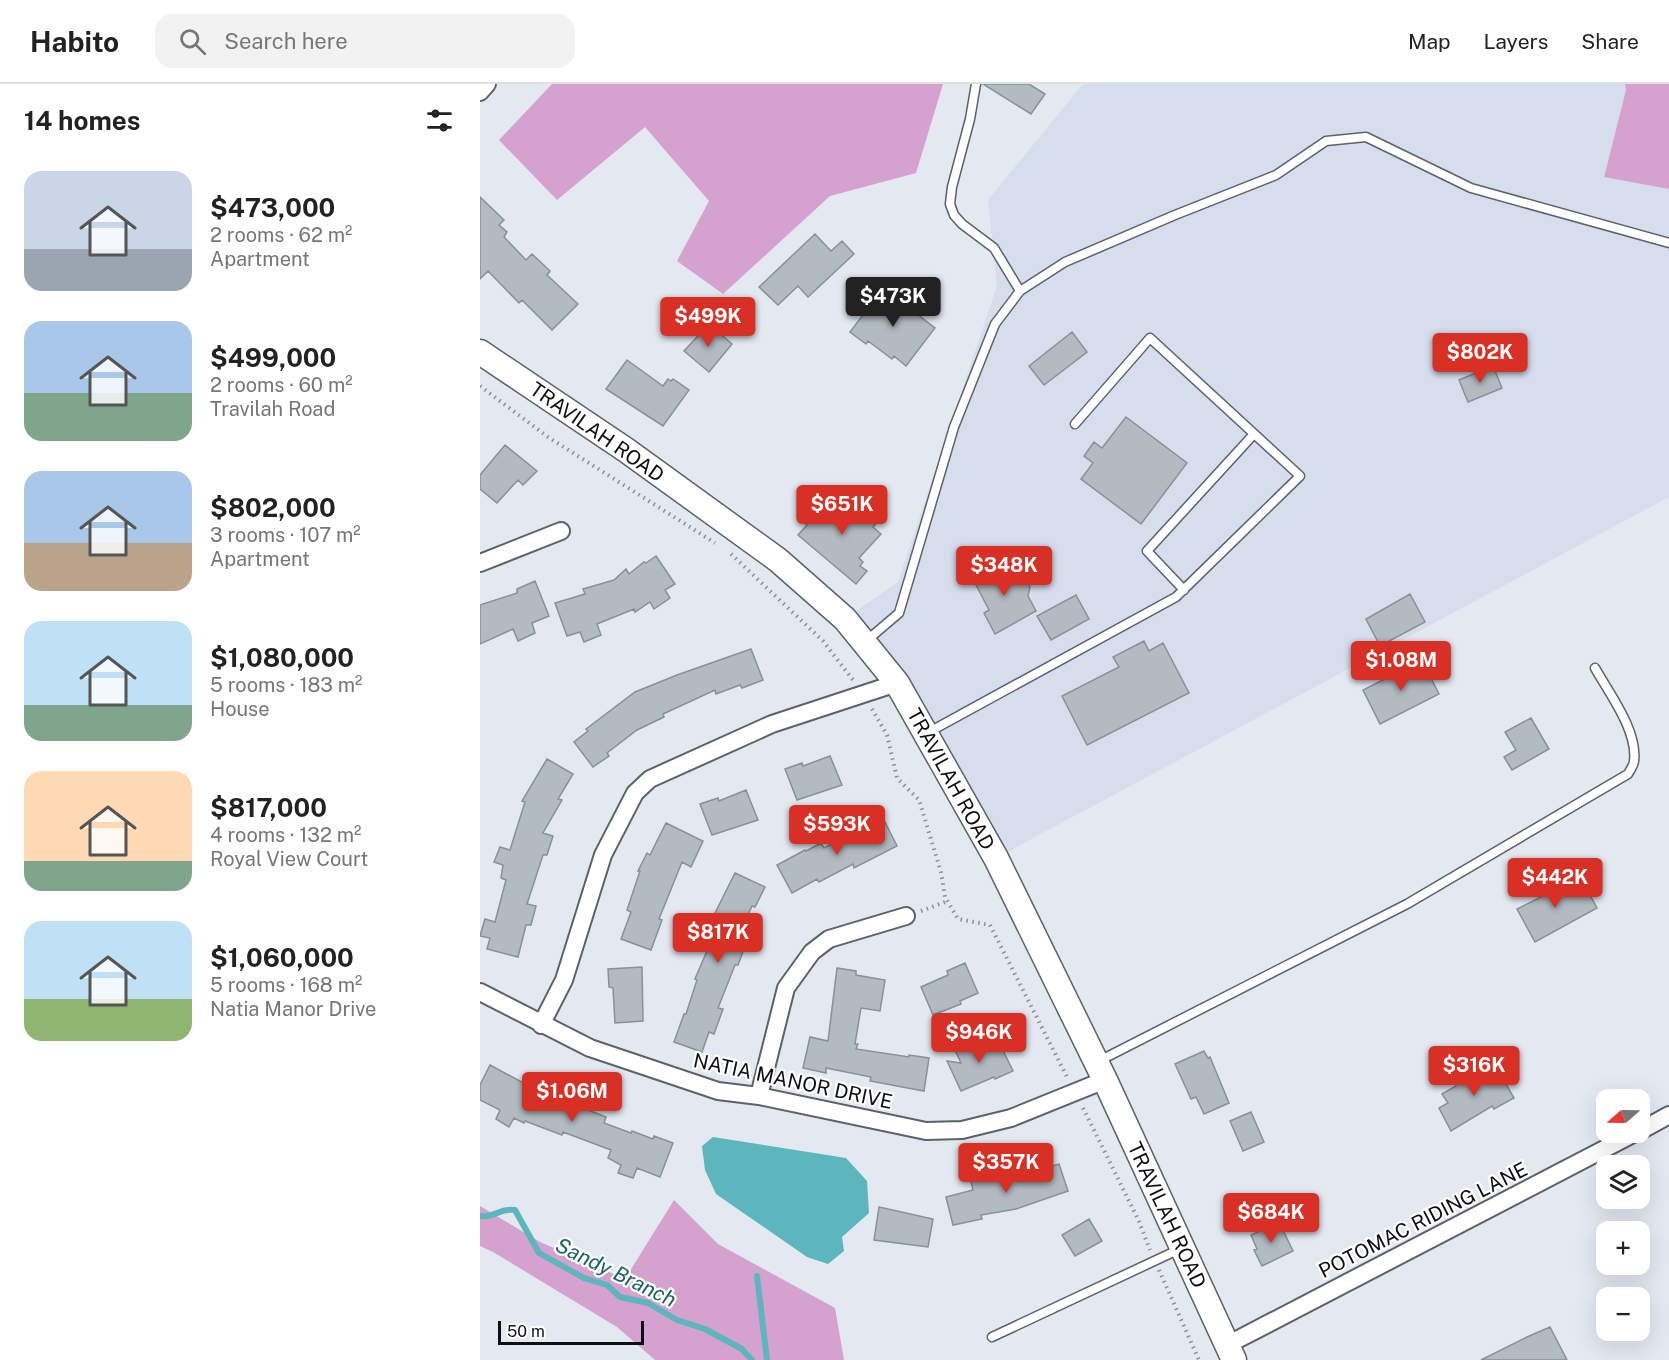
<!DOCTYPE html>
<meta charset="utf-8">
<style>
:root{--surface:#fff;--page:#f2f2f2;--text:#222;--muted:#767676;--line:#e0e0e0;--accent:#d93025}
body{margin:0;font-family:"Public Sans",sans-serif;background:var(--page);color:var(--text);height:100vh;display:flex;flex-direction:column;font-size:22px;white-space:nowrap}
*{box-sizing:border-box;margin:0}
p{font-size:20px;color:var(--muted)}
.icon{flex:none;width:33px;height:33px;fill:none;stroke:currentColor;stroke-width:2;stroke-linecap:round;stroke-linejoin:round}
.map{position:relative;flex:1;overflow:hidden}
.side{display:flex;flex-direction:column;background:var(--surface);width:480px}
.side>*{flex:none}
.needle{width:39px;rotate:250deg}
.controls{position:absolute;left:1116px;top:1005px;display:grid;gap:12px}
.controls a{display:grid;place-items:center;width:54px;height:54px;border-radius:12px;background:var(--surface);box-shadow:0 6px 24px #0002;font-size:30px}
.scale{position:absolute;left:18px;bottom:15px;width:146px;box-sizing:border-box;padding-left:6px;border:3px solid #0e0f12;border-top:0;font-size:16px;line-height:21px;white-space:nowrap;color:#0e0f12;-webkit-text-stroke:4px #fff;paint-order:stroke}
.price{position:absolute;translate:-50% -51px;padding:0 14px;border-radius:6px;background:var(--accent);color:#fff;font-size:20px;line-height:39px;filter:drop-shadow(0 2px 3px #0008)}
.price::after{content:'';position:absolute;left:50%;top:36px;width:18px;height:14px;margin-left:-9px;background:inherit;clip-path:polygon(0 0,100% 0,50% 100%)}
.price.active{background:#222;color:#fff}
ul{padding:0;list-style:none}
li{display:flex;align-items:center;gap:18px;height:150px;padding:0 24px}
li span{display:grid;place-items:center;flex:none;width:168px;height:120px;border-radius:18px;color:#555}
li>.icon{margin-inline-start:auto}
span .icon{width:72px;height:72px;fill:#fffc;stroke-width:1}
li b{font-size:26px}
h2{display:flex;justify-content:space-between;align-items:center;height:72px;padding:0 24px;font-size:26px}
header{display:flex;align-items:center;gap:36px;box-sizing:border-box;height:84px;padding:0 30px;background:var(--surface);border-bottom:2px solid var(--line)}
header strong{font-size:28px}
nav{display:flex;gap:33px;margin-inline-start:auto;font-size:21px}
.search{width:420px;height:54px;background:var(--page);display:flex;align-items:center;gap:15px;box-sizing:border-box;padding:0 21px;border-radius:18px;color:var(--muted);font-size:22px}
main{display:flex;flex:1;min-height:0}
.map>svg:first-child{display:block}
</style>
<header>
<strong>Habito</strong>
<div class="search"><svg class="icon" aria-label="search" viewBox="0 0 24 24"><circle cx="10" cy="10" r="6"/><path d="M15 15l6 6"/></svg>Search here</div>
<nav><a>Map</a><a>Layers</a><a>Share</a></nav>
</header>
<main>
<section class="side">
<h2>14 homes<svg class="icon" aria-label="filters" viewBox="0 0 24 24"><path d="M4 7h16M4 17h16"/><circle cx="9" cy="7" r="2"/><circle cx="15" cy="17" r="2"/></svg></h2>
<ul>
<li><span style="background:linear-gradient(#c9d6e8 65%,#9aa5b1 0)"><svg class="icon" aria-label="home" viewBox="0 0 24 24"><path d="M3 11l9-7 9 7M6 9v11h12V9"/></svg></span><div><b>$473,000</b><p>2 rooms · 62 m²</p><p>Apartment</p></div></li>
<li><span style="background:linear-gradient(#a9c7e8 60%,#7fa58c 0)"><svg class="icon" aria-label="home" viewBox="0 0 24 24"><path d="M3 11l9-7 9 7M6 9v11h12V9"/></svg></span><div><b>$499,000</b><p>2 rooms · 60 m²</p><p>Travilah Road</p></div></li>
<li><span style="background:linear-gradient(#a9c7e8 60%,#b9a48a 0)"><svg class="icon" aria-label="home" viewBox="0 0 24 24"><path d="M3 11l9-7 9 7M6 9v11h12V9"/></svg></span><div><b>$802,000</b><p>3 rooms · 107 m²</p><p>Apartment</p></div></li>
<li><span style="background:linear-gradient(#bfe0f5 70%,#7fa58c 0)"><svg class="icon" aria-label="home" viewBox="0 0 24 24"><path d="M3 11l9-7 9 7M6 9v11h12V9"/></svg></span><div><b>$1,080,000</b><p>5 rooms · 183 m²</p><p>House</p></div></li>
<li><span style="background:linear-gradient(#ffd9b3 75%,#7fa58c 0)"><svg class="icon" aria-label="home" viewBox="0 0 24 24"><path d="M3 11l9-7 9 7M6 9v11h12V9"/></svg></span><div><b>$817,000</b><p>4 rooms · 132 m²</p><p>Royal View Court</p></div></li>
<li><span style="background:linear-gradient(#bfe0f5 65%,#8fb573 0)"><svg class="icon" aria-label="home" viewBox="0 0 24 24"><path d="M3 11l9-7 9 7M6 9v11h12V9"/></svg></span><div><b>$1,060,000</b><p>5 rooms · 168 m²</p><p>Natia Manor Drive</p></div></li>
</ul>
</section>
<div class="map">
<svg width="1189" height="1276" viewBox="0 0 1189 1276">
<rect width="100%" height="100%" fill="#e3e8f1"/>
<path fill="#d6dded" d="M 603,0 L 1145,0 L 1146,6 L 1124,92 L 1189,105 L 1189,413 L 516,774 L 365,535 L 418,498 L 517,202 L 508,116 Z"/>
<path fill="#d5a1ce" d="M 72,0 L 463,0 L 436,89 L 350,112 L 243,210 L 197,177 L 229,117 L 165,43 L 77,116 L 19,56 Z
M 1145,0 L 1189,0 L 1189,105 L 1124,93 L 1146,6 Z
M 194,1116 L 238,1160 L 355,1224 L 364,1276 L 175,1276 L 137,1243 L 13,1168 L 0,1162 L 0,1122 L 60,1158 L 145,1195 Z"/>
<path fill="#5db5bd" d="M 233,1053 L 366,1074 L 387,1097 L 389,1129 L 362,1153 L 364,1167 L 348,1180 L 327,1173 L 236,1110 L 225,1086 L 222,1062 Z"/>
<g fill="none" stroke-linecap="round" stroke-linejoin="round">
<path stroke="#5db5bd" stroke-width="6" d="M 0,1132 C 15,1134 18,1124 35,1126 L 59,1169 L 104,1194 L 127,1201 L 140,1213 L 168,1219 L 197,1236 L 225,1245 L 262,1265 L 272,1276
M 277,1192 L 287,1276"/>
</g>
<path fill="#b1bbc1" stroke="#879196" stroke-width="1.5" d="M 503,0 L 549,0 L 565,10 L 551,30 Z
M 0,113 L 24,136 L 19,141 L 27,148 L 24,153 L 46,176 L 52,170 L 70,187 L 67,191 L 98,220 L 72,246 L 42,216 L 39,219 L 8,187 L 0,195 Z
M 335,150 L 351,167 L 362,157 L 374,170 L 328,213 L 318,202 L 298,221 L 279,203 Z
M 403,204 L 455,244 L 426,282 L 414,272 L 412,275 L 388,257 L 386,260 L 370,248 Z
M 229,240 L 252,260 L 229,288 L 204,267 Z
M 592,248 L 607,268 L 564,301 L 549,282 Z
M 147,276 L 183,302 L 188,295 L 191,297 L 193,295 L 209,306 L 183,342 L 126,305 Z
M 1013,282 L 1022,304 L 988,318 L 979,296 Z
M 646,333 L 707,379 L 661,440 L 601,395 L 613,379 L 604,372 L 614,358 L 622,364 Z
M 25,361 L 57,387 L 43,401 L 38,396 L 17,419 L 0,405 L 0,391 Z
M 355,414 L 377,437 L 394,418 L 406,428 L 393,443 L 401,450 L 379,474 L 383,478 L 380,482 L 387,487 L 376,500 L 318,451 L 327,441 L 323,438 L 329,431 L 328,430 L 341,417 L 348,424 Z
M 176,472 L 195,500 L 185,506 L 190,514 L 174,525 L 170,518 L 155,528 L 154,525 L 117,540 L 121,551 L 104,558 L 100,548 L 87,552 L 75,519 L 105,510 L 103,505 L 134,496 L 146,485 L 149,490 L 164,478 L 166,479 Z
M 523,478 L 528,488 L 534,487 L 538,493 L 546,496 L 550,503 L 548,512 L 556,527 L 515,550 L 504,529 L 509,526 L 493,495 Z
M 55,497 L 69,532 L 52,539 L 55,549 L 38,557 L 33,545 L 0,560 L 0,521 L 37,509 L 37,505 Z
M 930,510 L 945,538 L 900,562 L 886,535 Z
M 596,511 L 609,535 L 571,556 L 557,532 Z
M 664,557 L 669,567 L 683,559 L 709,609 L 607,661 L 582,612 L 639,583 L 633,573 Z
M 271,565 L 283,596 L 262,604 L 260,601 L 236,610 L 235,606 L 183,630 L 184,633 L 157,646 L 127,669 L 129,672 L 113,683 L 94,658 L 108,647 L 106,645 L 155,608 L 197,591 Z
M 942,576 L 959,610 L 900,640 L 883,606 Z
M 1051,634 L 1069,665 L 1032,686 L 1024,673 L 1036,666 L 1025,648 Z
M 350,672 L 362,701 L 317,716 L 305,685 L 322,679 L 323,682 Z
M 67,675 L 93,690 L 78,715 L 82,716 L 63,749 L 73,752 L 67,771 L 63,771 L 47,820 L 56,822 L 51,841 L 46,841 L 38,873 L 7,865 L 10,854 L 0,852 L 5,835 L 15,838 L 26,796 L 21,794 L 23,781 L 14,778 L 20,763 L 30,766 L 45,718 L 42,717 Z
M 266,706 L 278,736 L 232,751 L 220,720 L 238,714 L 239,717 Z
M 404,736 L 417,762 L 374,784 L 373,780 L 339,798 L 337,795 L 312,809 L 297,781 L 325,766 L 326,767 L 341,759 L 344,764 L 389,741 L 390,743 Z
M 186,739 L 223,757 L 211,783 L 202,778 L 179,835 L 182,836 L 171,866 L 141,855 L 151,828 L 147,826 L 160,787 L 158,787 L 167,769 L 170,771 Z
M 255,789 L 285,803 L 275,823 L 272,822 L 254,861 L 264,865 L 258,881 L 255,881 L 238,924 L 243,925 L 234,950 L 229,948 L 222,968 L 194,958 L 204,930 L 206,930 L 217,896 L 215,895 L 241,834 L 234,831 Z
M 1071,797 L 1075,805 L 1089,797 L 1094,808 L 1105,802 L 1117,824 L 1055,858 L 1037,825 L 1061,813 L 1057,805 Z
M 485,879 L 498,909 L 480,917 L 481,920 L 453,931 L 441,903 L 468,891 L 467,887 Z
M 162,883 L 163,937 L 135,939 L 133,904 L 129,903 L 128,885 Z
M 357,884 L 376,887 L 376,891 L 405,896 L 400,927 L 381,924 L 375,960 L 378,960 L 376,965 L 429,973 L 429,971 L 449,974 L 444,1007 L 390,997 L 391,993 L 346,984 L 346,989 L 323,984 L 330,953 L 348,957 Z
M 518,956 L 533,987 L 515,995 L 514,993 L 481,1007 L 467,977 L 481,979 L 474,964 L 489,957 L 493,967 Z
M 724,967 L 728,974 L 730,973 L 749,1019 L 724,1030 L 716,1013 L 711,1015 L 695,980 Z
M 10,981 L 73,1015 L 75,1010 L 93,1017 L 92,1020 L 126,1033 L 124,1039 L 151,1049 L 152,1047 L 173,1055 L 174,1052 L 193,1059 L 180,1093 L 157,1084 L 153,1094 L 138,1089 L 141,1081 L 128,1074 L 131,1066 L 83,1048 L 82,1051 L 45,1037 L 44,1039 L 34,1034 L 29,1043 L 16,1035 L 20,1026 L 0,1016 L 0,1001 Z
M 1016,983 L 1034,1014 L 1014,1025 L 1012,1022 L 971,1047 L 959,1024 L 968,1019 L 962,1010 L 976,1002 L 972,994 L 987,985 L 993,996 Z
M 771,1028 L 784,1058 L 763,1067 L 750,1037 Z
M 579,1080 L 588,1107 L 536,1125 L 501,1131 L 502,1135 L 473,1141 L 466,1113 L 493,1106 L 491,1098 L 510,1093 L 511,1097 L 546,1086 L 547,1090 Z
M 399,1123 L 453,1135 L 448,1163 L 394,1156 Z
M 609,1135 L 622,1157 L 595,1172 L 582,1151 Z
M 799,1138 L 813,1167 L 782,1182 L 774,1166 L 777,1165 L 771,1151 Z
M 1070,1243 L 1087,1276 L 1001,1276 L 1047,1253 Z"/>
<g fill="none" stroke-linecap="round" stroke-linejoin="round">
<defs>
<path id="lane" d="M 496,0 L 490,35 L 472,103 L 470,120 L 474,131 L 482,140 L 514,164 L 540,207
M 704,506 L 667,467 L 774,350
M 385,558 L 419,529 L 474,343 L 515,240 L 540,207 L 585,178 L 695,131 L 796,91 L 846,57 L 886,53 L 991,104 L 1189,159
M 449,648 L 696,513 L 820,392 L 670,254 L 595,340
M 617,978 L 927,820 L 1148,690 C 1150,686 1154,681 1154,677 C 1158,647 1129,609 1115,584
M 512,1253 L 702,1164"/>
<path id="street" d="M 0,8 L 7,0
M 0,479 L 81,447
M 0,908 L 110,964 L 238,1007 L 279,1012 L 446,1047 L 482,1046 L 531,1034 L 625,996
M 61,941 L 84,896 L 123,771 L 155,709 L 170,695 L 292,640 L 417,599
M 279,1012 L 306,904 L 332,868 L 349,855 L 426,832
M 1160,1047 L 1189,1031
M 747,1261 L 1157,1048"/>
<path id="secondary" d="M 0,268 L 146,366 L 298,476 L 365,535 L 417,599 L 516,774 L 625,996 L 754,1276"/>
</defs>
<use href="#lane" stroke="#5d6169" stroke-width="11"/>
<use href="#street" stroke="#5d6169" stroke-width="20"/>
<use href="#secondary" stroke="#5d6169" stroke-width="27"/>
<path stroke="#8c9096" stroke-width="4" stroke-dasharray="1.5 4.5" stroke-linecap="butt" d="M 0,302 L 68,353 L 235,459
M 251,470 L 343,557 L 373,596
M 392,625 L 407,651 L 417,694 L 439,716 L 461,788 L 465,813 L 478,835 L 510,841 L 587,993
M 441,827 L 468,817
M 603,1024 L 658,1135 L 670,1166
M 679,1186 L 719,1276"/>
<use href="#lane" stroke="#fff" stroke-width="8"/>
<use href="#street" stroke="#fff" stroke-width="16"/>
<use href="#secondary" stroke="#fff" stroke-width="24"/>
</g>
<g text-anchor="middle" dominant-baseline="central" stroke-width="4.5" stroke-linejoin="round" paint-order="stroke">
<g font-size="20" fill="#0e0f12" stroke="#fff">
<text transform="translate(117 348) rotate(35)">TRAVILAH ROAD</text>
<text transform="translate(471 695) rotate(61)">TRAVILAH ROAD</text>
<text transform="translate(313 997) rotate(12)">NATIA MANOR DRIVE</text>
<text transform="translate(687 1131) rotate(65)">TRAVILAH ROAD</text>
<text transform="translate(943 1136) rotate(-27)">POTOMAC RIDING LANE</text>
</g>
<g font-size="21" font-style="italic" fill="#186167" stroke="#fff">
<text transform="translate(136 1188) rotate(26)">Sandy Branch</text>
</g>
</g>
</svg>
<div class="controls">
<a><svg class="needle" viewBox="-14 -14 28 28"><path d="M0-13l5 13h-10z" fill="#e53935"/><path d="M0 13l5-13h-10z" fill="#767676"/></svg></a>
<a><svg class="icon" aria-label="layers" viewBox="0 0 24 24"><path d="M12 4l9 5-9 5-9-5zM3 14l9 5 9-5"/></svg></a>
<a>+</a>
<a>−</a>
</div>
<div class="scale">50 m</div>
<b class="price active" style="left:413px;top:244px">$473K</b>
<b class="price" style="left:228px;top:264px">$499K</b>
<b class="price" style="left:1000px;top:300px">$802K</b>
<b class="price" style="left:362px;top:452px">$651K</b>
<b class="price" style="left:524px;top:513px">$348K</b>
<b class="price" style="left:921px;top:608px">$1.08M</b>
<b class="price" style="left:357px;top:772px">$593K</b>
<b class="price" style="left:1075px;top:825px">$442K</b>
<b class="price" style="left:238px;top:880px">$817K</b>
<b class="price" style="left:499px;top:980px">$946K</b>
<b class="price" style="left:994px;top:1013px">$316K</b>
<b class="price" style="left:92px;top:1039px">$1.06M</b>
<b class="price" style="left:526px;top:1110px">$357K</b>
<b class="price" style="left:791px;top:1160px">$684K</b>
</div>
</main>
